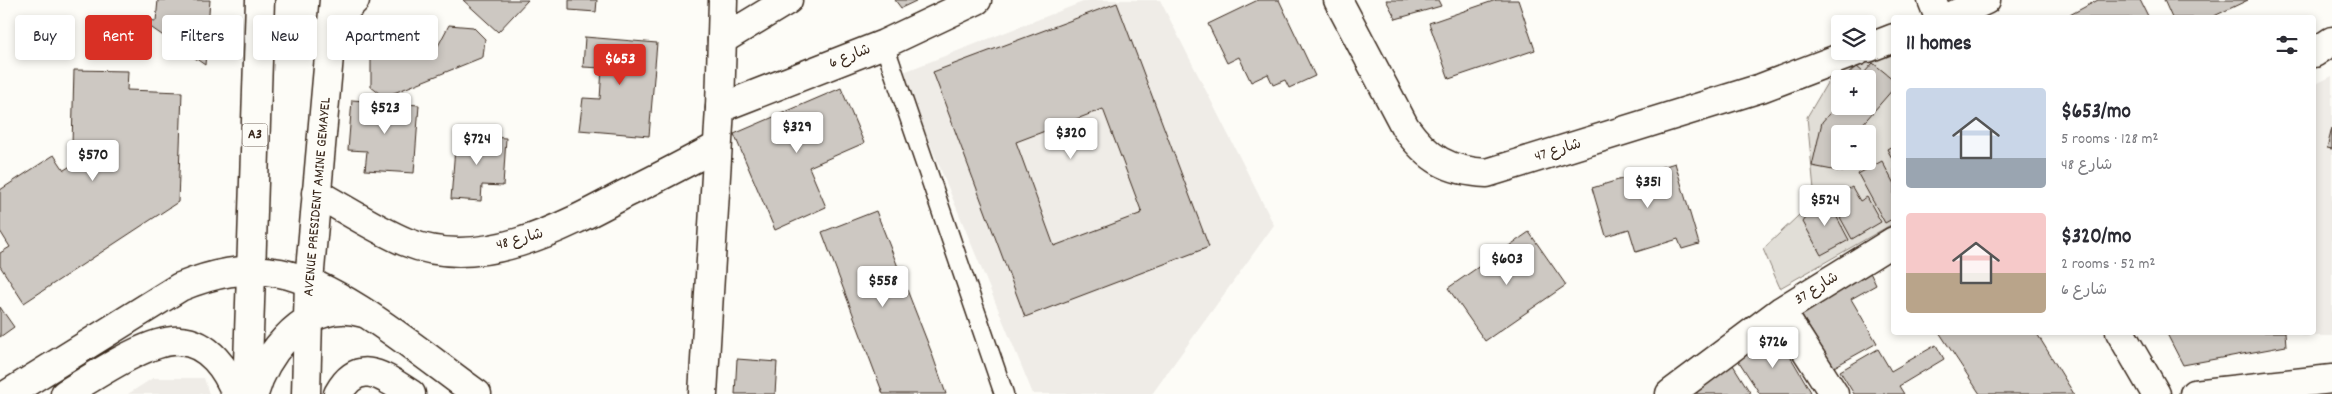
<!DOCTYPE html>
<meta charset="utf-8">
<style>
:root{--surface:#fff;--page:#f7f7f7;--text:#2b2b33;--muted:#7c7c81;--accent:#d93025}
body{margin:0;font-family:Dekko,"Playpen Sans Arabic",sans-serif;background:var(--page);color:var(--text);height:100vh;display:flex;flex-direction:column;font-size:19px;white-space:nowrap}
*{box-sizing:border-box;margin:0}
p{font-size:16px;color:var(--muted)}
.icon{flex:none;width:28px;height:28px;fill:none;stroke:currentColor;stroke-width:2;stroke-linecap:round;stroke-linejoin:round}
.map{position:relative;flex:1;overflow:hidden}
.sheet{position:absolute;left:1891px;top:15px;width:425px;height:320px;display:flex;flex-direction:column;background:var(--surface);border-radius:5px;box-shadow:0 2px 8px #0003}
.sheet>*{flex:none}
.guide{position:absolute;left:15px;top:15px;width:475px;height:45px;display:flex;gap:10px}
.controls{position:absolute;left:1831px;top:15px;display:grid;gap:10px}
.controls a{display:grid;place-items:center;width:45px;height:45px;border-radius:5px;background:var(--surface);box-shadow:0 2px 8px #0003;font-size:25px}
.price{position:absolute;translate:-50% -42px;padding:0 11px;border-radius:5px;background:#fff;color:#222;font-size:16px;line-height:32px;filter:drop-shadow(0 1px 2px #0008)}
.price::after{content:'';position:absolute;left:50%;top:30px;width:15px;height:11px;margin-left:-8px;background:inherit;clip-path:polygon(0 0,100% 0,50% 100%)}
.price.active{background:var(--accent);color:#fff}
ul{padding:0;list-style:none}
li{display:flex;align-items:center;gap:15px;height:125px;padding:0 15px}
li span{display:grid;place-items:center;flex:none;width:140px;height:100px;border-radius:5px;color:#555}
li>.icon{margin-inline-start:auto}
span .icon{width:60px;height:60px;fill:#fffc;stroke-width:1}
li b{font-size:21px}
h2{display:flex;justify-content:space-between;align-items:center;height:60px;padding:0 15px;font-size:21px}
.chip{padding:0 18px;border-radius:5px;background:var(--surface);box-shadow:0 2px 8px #0003;font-size:18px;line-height:45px}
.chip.active{background:var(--accent);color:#fff}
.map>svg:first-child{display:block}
</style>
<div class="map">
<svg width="2332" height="394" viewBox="0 0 2332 394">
<rect width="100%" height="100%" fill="#fdfcf7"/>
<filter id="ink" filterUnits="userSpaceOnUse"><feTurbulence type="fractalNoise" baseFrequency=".02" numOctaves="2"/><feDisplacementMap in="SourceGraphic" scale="10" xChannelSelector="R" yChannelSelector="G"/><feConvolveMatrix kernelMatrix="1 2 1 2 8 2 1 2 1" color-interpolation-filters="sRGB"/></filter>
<g filter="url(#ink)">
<path fill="#efece7" d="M 1088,0 L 1160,0 L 1274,225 L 1152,394 L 1033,394 L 901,73 Z
M 2332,76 L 2332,336 L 2301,336 L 2300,333 L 2314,332 L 2314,85 Z
M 153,378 L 204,378 L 209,394 L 128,394 Z"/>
<path fill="#e1ded7" stroke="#8e847a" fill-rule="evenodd" d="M 1871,53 L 1894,54 L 1894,223 L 1780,288 L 1763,249 L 1815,200 L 1807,117 L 1830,78 ZM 1840,79 L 1868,79 L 1868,106 L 1840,106 ZM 1840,134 L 1868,134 L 1868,161 L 1840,161 Z"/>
<path fill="#cdc8c2" stroke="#3b2a1e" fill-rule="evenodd" d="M 158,0 L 210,0 L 205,65 L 139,19 L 156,21 Z
M 463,0 L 528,0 L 498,32 Z
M 569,0 L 597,0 L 596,12 L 569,10 Z
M 895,0 L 918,0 L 901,8 Z
M 1258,0 L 1279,0 L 1315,76 L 1289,88 L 1285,80 L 1273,85 L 1268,74 L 1251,82 L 1239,57 L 1227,63 L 1208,24 Z
M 1386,0 L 1438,0 L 1441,6 L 1396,19 Z
M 1496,0 L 1518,0 L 1535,50 L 1449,79 L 1429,23 Z
M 2098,0 L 2140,0 L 2149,18 L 2064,18 Z
M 2164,0 L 2248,0 L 2210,18 L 2172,18 Z
M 1117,3 L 1209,247 L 1025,317 L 933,72 ZM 1103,109 L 1142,213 L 1054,246 L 1016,142 Z
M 449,25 L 473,27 L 485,39 L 483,57 L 384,97 L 371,87 L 371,49 L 389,35 L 438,46 Z
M 585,37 L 657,43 L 649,136 L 579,130 L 583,98 L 600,99 L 602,68 L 583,67 Z
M 1873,63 L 1894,80 L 1894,88 L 1854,134 L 1840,134 L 1840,161 L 1845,161 L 1843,172 L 1812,166 L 1822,122 L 1840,101 L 1840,106 L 1868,106 L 1868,79 L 1844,79 L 1856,66 L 1864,73 Z
M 74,70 L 128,71 L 127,90 L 182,92 L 178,202 L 24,303 L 0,266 L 0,253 L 10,247 L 0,231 L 0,190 L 54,155 L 64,170 L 82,159 L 72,144 Z
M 1840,84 L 1840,100 L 1832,93 Z
M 841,88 L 864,143 L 809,167 L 826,207 L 775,230 L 734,134 Z
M 352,100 L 419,105 L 414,173 L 365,170 L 367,151 L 348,150 Z
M 2332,128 L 2332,149 L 2327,148 Z
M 456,135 L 506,138 L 503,186 L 482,185 L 481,201 L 451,199 Z
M 1894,145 L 1894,162 L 1887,149 Z
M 1882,161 L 1894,184 L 1894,218 L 1885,223 L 1858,174 Z
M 1675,163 L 1699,244 L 1682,249 L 1678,239 L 1636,252 L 1629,229 L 1606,236 L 1592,188 Z
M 1852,187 L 1860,201 L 1867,197 L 1881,222 L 1852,239 L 1830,199 Z
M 1824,193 L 1849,240 L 1821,255 L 1803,222 Z
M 876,211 L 931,351 L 946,394 L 883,394 L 822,232 Z
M 1529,232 L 1566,285 L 1485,341 L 1448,288 Z
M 1865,262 L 1876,285 L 1851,299 L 1877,343 L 1834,367 L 1802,316 L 1800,304 Z
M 0,307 L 14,327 L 0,337 Z
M 1939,332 L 2036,332 L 2074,394 L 1980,394 Z
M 2166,332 L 2285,332 L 2286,346 L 2183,365 Z
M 1768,338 L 1780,339 L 1811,392 L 1807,394 L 1760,394 L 1736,357 L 1758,342 Z
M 1936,345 L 1944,359 L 1899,386 L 1904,394 L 1854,394 L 1840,371 L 1878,349 L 1891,371 Z
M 737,359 L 777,362 L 775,394 L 735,394 Z
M 1733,365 L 1751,394 L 1697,394 L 1694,389 Z"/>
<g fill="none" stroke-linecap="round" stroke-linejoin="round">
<defs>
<path id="service" d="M 884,44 L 1004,394"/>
<path id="minor" d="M 1338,0 L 1405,127 C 1428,159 1448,171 1487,173 L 1761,88 L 1858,51
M 1947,18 L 1986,0
M 722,40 L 788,0
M 1868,48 L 1894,38
M 2314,53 L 2332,41
M 720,108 L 884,44 L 977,0
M 316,193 C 345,209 377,230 406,242 C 480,272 562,228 625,194 C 656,179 686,163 716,147
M 1781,311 L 1834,394
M 1670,394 L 1781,311 L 1894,241"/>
<path id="tertiary" d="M 1932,0 L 1939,18
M 333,22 L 355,0
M 2120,332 L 2156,394
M 8,394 L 180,287 C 212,274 245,266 280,273 C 341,285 425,357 477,394
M 65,394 C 92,378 149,338 180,341 C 209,343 227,370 236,394
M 338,394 C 359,356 383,376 411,394
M 703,394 L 720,108 L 723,0
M 2194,394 L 2332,379"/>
<path id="trunk" d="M 247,394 L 260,0
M 254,394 C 265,356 298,312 341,310 C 349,309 357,312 364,313
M 306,394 L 309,281 L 334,0"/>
</defs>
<use href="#service" stroke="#3b2a1e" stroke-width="21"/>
<use href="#minor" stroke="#3b2a1e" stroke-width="31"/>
<use href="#tertiary" stroke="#3b2a1e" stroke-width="31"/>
<use href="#trunk" stroke="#3b2a1e" stroke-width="31"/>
<use href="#service" stroke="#fdfcf7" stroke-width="18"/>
<use href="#minor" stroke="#fdfcf7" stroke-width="28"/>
<use href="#tertiary" stroke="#fdfcf7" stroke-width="28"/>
<use href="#trunk" stroke="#fdfcf7" stroke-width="28"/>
</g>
</g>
<g text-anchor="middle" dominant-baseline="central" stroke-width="4.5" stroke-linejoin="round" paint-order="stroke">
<rect fill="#fdfcf7" stroke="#75695f" stroke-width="1" x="242.5" y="123.5" width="25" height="23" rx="4"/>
<g font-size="14" font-weight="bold" fill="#3b2a1e">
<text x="255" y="135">A3</text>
</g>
<g font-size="15" fill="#3b2a1e" stroke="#fdfcf7">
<text transform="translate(850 57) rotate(-21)">شارع 6</text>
<text transform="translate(1558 151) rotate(-17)">شارع 47</text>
<text transform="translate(318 197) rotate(-85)">AVENUE PRESIDENT AMINE GEMAYEL</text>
<text transform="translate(520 240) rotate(-15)">شارع 48</text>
<text transform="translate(1817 289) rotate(-32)">شارع 37</text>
</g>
</g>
</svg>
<div class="controls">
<a><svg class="icon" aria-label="layers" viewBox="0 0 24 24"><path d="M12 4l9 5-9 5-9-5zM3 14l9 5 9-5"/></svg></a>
<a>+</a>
<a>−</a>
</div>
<b class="price active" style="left:620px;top:86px">$653</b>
<b class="price" style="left:385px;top:135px">$523</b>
<b class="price" style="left:797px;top:154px">$329</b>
<b class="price" style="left:1071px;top:160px">$320</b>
<b class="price" style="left:477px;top:166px">$724</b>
<b class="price" style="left:93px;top:182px">$570</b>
<b class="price" style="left:1648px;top:209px">$351</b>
<b class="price" style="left:1825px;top:227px">$524</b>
<b class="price" style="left:1507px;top:286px">$603</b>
<b class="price" style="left:883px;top:308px">$558</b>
<b class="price" style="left:1773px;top:369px">$726</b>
<div class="guide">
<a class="chip">Buy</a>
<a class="chip active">Rent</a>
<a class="chip">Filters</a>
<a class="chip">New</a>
<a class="chip">Apartment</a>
</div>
<section class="sheet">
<h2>11 homes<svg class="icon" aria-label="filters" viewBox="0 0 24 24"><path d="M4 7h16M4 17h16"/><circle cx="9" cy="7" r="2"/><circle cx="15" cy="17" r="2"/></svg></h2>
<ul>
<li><span style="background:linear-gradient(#c9d6e8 70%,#9aa5b1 0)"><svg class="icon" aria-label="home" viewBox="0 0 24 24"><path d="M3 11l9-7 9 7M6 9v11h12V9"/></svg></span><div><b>$653/mo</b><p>5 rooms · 128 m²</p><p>شارع 48</p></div></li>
<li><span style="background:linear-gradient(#f6c9c9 60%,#b9a48a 0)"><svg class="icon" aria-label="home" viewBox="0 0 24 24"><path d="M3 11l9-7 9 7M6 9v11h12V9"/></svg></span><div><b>$320/mo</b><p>2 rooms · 52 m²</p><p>شارع 6</p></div></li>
</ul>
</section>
</div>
